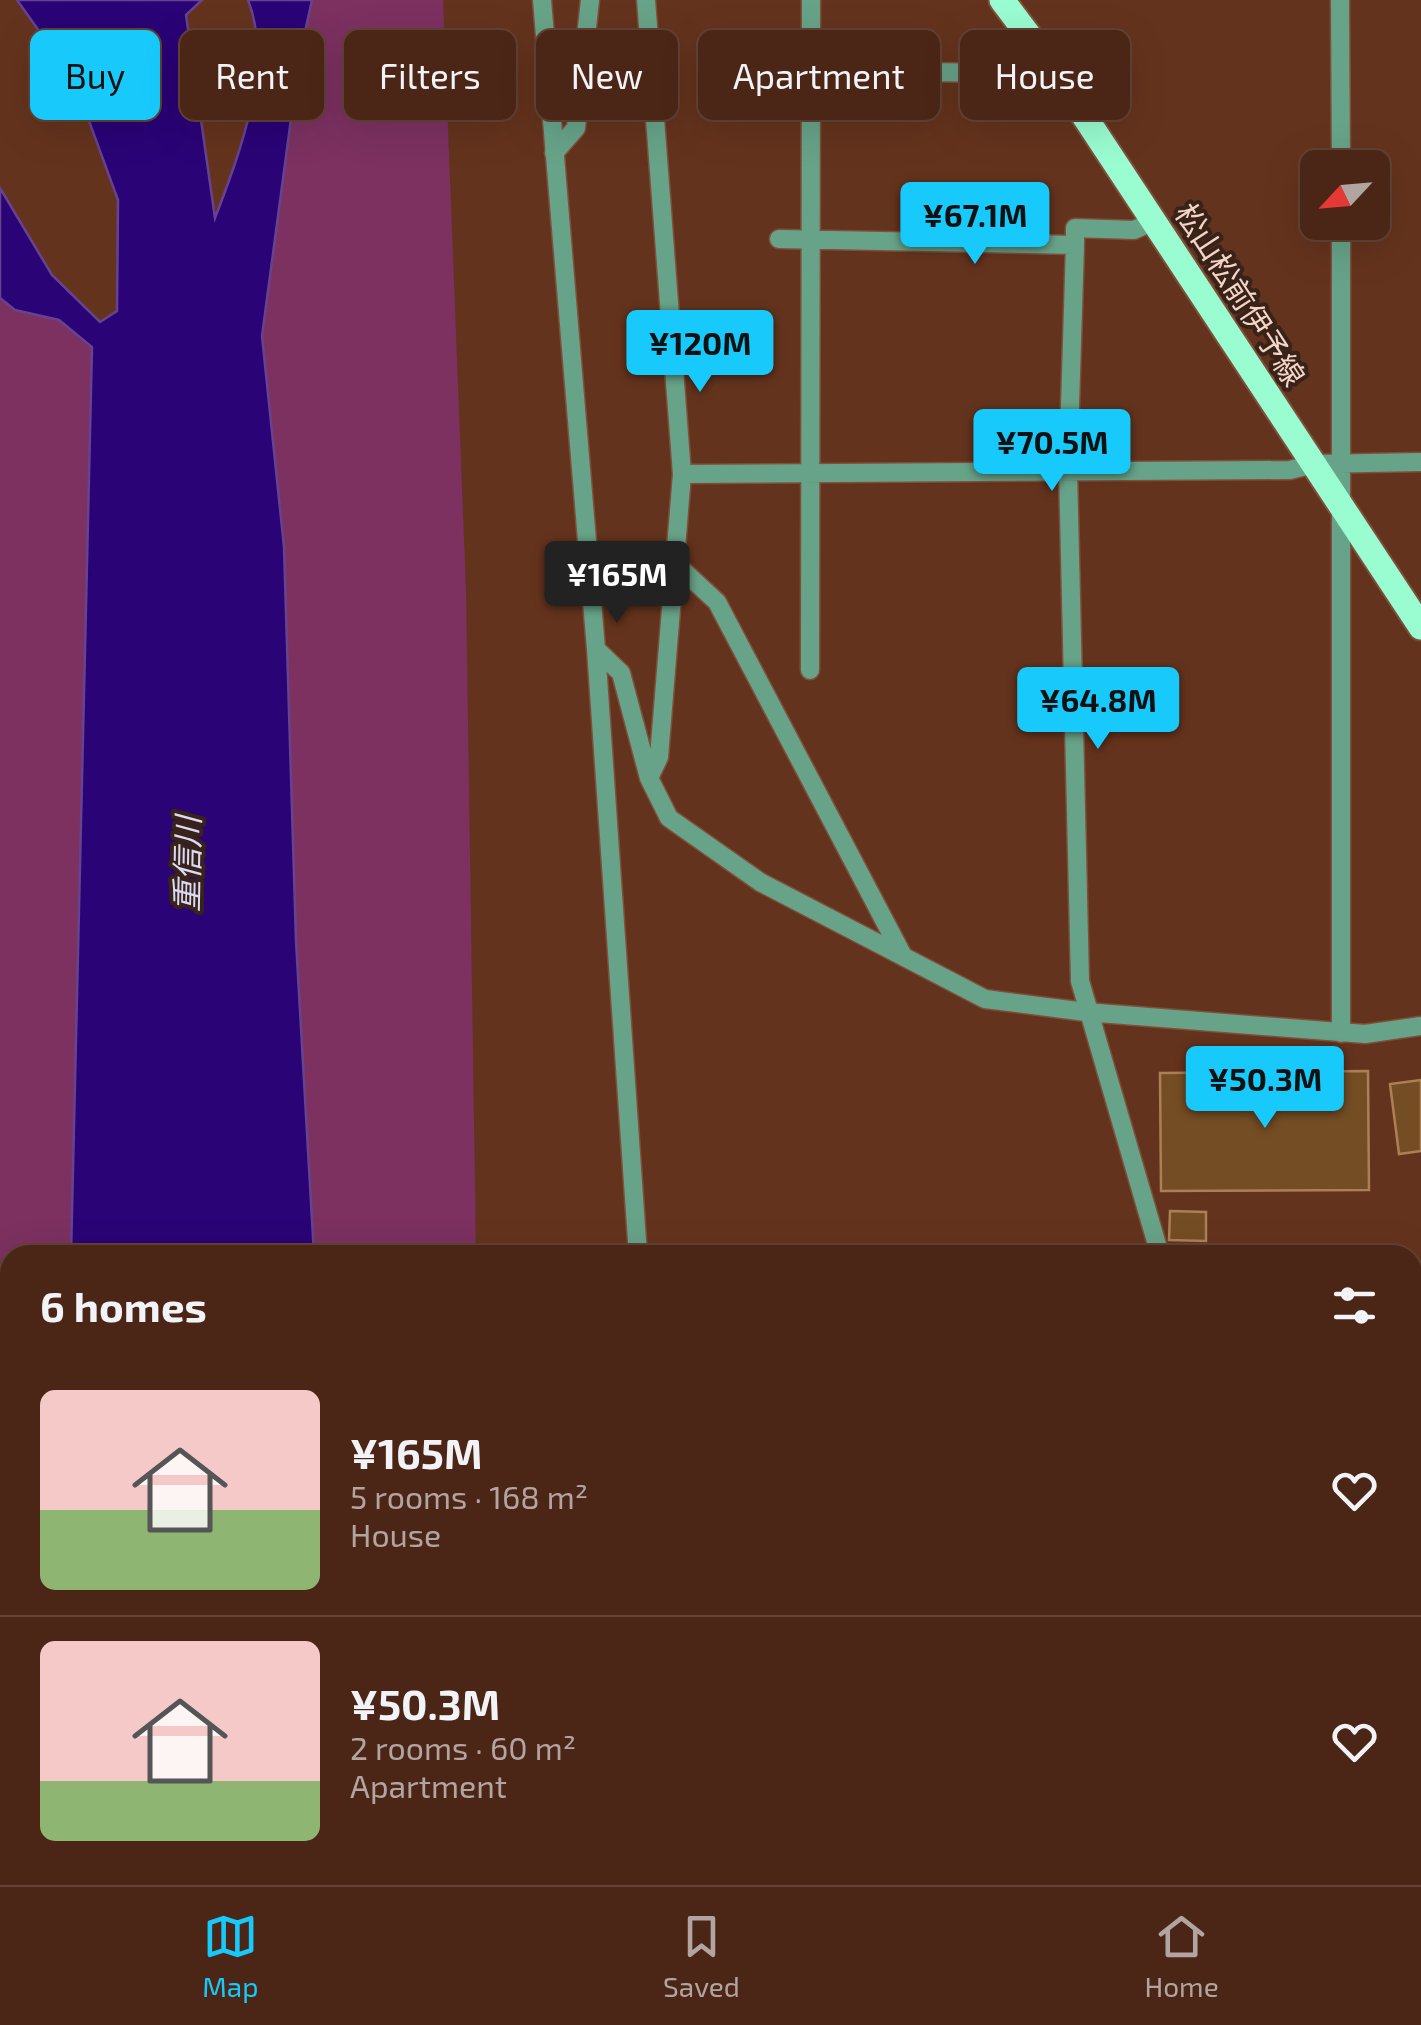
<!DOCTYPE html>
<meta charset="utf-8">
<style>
:root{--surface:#4b2616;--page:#553223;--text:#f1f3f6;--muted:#b2a5a1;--line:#624335;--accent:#17cafb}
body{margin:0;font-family:"Exo 2","Noto Sans JP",sans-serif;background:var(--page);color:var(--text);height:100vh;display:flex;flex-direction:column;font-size:38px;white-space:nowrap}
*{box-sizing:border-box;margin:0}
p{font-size:32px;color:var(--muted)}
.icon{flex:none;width:55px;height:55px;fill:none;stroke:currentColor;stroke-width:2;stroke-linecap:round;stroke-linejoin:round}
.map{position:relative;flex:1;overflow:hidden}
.sheet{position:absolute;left:0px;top:1245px;width:1422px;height:640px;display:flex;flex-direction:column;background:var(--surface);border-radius:30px 30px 0 0;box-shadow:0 10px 40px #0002,0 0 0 2px var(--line)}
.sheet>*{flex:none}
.guide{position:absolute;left:30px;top:30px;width:1362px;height:90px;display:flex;gap:20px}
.needle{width:65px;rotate:244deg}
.buttons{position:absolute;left:1300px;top:150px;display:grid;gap:20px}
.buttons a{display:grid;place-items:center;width:90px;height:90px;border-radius:15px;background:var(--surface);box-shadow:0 10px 40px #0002,0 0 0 2px var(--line);font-size:50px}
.price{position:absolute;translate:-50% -85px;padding:0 22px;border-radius:10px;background:var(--accent);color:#111;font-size:32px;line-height:65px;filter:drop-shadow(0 2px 5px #0008)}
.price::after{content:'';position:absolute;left:50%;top:60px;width:30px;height:22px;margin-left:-15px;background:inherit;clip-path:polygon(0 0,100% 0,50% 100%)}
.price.selected{background:#222;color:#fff}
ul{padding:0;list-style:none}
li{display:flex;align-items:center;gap:30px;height:250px;padding:0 40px}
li+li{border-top:2px solid var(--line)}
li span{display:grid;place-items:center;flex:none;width:280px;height:200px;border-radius:15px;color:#555}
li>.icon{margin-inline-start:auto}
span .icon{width:120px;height:120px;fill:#fffc;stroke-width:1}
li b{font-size:42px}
h2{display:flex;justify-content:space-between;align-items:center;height:120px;padding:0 40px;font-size:42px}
.tag{padding:0 35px;border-radius:15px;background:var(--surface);box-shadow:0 10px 40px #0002,0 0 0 2px var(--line);font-size:35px;line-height:90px}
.tag.selected{background:var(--accent);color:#111}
.menu{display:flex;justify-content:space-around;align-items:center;height:140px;border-top:2px solid var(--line);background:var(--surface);font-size:28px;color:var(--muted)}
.menu a{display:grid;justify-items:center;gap:5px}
.menu .selected{color:var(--accent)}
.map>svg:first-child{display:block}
</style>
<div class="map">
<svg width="1421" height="1885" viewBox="0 0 1421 1885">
<rect width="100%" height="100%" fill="#64331d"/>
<path fill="#7c3161" d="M 312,0 L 443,0 L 466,590 L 476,1255 L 314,1255 L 296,941 L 284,547 L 262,336 L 299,59 Z
M 0,298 L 15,310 L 59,320 L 92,346 L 98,594 L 71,1255 L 10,1255 L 10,1718 L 0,1718 Z
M 326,1875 L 516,1875 L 517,1885 L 325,1885 Z"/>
<path fill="#2a0376" stroke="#67428f" stroke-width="2.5" d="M 17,0 L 202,0 L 186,15 L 215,218 C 239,155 274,65 248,0 L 312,0 L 299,59 L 262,336 L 284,547 L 296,941 L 314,1255 L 71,1255 L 92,347 L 59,320 L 15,310 L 0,298 L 0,188 L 52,275 L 100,322 L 117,311 L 118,200 L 74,80 Z
M 0,1836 L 10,1838 L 10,1875 L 325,1875 L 325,1885 L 0,1885 Z"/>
<path fill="#754d24" stroke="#ac8056" stroke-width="2.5" d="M 1368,1071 L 1369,1190 L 1161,1191 L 1160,1073 Z
M 1421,1080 L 1421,1151 L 1399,1154 L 1390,1084 Z
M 1170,1211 L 1206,1212 L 1206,1241 L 1169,1240 Z"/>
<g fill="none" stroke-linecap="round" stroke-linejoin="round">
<defs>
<path id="minor" d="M 542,0 L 596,649 L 638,1255
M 646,0 L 682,474 L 659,757 L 649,778
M 1340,0 L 1341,168
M 906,72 L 1027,73 L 1048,61
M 554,153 L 576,128 L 590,0
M 779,239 L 1075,245 L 1075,228 L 1134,230 L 1154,221
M 1075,245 L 1068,470 L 1080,981 L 1160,1255
M 682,474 L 1290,470 L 1314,464 L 1421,462
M 677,565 L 717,602 L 903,956
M 596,649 L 621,673 L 649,778 L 669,818 L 760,882 L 985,999 L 1086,1012 L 1365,1034 L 1421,1026
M 810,670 L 811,0
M 1341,1033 L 1341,222
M 1412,1765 L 1421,1760
M 681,1875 L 682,1885
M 973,1875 L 976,1885
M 1161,1875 L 1166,1885
M 1365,1875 L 1370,1885
M 1222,1885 L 1241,1875"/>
<path id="major" d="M 1002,0 L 1048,61 L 1421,627"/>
</defs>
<use href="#minor" stroke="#7e503c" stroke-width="21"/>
<use href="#major" stroke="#7e503c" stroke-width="29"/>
<use href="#minor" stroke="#67a388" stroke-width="18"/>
<use href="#major" stroke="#9afcd1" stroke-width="25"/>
</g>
<g text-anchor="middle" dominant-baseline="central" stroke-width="8" stroke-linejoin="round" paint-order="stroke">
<g font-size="30" fill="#f4d5c8" stroke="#392319">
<text transform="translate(1241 294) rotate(57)">松山松前伊予線</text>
</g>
<g font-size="32" font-style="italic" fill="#dadbf7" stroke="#392319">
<text transform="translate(186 864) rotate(-89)">重信川</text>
</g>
</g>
</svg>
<div class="buttons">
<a><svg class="needle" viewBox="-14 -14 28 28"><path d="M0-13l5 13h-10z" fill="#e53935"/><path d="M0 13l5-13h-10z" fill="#b2a5a1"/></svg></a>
</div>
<b class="price" style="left:975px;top:267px">¥67.1M</b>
<b class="price" style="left:700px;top:395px">¥120M</b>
<b class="price" style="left:1052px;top:494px">¥70.5M</b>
<b class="price selected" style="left:617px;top:626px">¥165M</b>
<b class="price" style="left:1098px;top:752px">¥64.8M</b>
<b class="price" style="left:1265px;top:1131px">¥50.3M</b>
<div class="guide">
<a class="tag selected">Buy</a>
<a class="tag">Rent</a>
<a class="tag">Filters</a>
<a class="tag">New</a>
<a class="tag">Apartment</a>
<a class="tag">House</a>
</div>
<section class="sheet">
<h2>6 homes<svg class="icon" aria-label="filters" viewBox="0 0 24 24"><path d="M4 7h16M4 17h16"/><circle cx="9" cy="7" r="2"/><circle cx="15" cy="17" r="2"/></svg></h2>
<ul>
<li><span style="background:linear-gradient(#f6c9c9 60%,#8fb573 0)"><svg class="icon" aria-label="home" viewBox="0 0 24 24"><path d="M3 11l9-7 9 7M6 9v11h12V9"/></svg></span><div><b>¥165M</b><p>5 rooms · 168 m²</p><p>House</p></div><svg class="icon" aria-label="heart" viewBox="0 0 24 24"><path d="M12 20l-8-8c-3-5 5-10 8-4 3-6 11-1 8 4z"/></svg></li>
<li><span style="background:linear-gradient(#f6c9c9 70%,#8fb573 0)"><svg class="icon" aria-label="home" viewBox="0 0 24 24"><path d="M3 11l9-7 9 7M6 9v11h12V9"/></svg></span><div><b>¥50.3M</b><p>2 rooms · 60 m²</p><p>Apartment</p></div><svg class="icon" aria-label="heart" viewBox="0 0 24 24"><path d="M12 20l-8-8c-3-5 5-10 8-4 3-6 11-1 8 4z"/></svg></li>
</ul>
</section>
</div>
<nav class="menu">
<a class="selected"><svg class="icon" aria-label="map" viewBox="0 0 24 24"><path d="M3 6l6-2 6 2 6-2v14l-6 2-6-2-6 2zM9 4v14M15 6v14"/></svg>Map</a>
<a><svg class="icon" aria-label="saved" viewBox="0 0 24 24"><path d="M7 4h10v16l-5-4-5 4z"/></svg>Saved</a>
<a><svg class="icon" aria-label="home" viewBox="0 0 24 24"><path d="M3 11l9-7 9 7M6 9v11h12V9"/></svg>Home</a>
</nav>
